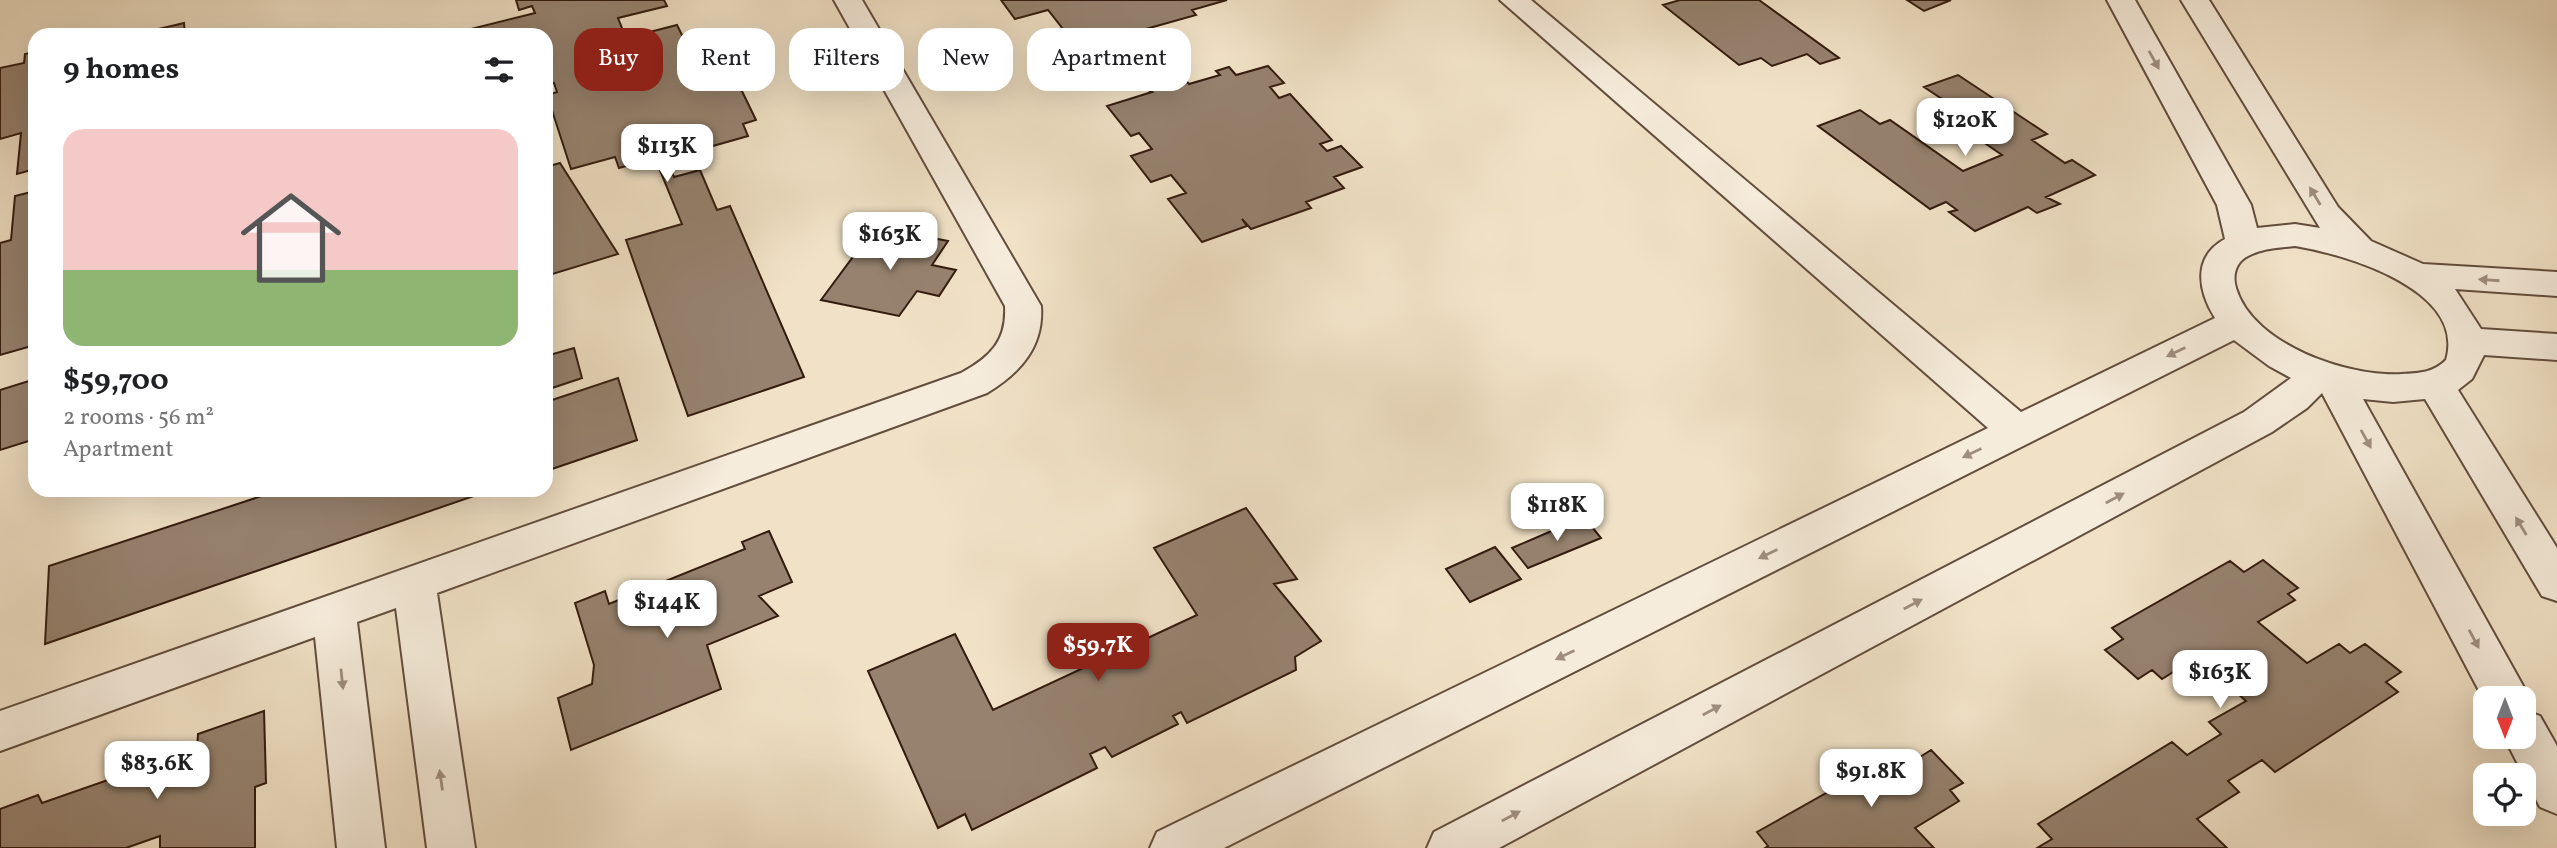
<!DOCTYPE html>
<meta charset="utf-8">
<style>
:root{--surface:#fff;--page:#f6f6f6;--text:#202124;--muted:#757577;--accent:#8f2418}
body{margin:0;font-family:Vollkorn,serif;background:var(--page);color:var(--text);height:100vh;display:flex;flex-direction:column;font-size:26px;white-space:nowrap}
*{box-sizing:border-box;margin:0}
p{font-size:23px;color:var(--muted)}
.icon{flex:none;width:38px;height:38px;fill:none;stroke:currentColor;stroke-width:2;stroke-linecap:round;stroke-linejoin:round}
.map{position:relative;flex:1;overflow:hidden}
.details{position:absolute;left:28px;top:28px;width:525px;height:469px;display:flex;flex-direction:column;background:var(--surface);border-radius:21px;box-shadow:0 7px 28px #0002}
.details>*{flex:none}
.guide{position:absolute;left:574px;top:28px;width:665px;height:63px;display:flex;gap:14px}
.needle{width:46px;rotate:180deg}
.fabs{position:absolute;left:2473px;top:686px;display:grid;gap:14px}
.fabs a{display:grid;place-items:center;width:63px;height:63px;border-radius:14px;background:var(--surface);box-shadow:0 7px 28px #0002;font-size:35px}
.price{position:absolute;translate:-50% -60px;padding:0 16px;border-radius:14px;background:#fff;color:#222;font-size:23px;line-height:46px;filter:drop-shadow(0 2px 4px #0008)}
.price::after{content:'';position:absolute;left:50%;top:42px;width:21px;height:16px;margin-left:-10px;background:inherit;clip-path:polygon(0 0,100% 0,50% 100%)}
.price.active{background:var(--accent);color:#fff}
ul{padding:0;list-style:none}
li{display:grid;align-content:center;gap:14px;height:371px;padding:0 35px}
li span{display:grid;place-items:center;height:217px;border-radius:21px;color:#555}
li>.icon{margin-inline-start:auto}
span .icon{width:126px;height:126px;fill:#fffc;stroke-width:1}
li b{font-size:30px}
h2{display:flex;justify-content:space-between;align-items:center;height:84px;padding:0 35px;font-size:30px}
.pill{padding:0 24px;border-radius:21px;background:var(--surface);box-shadow:0 7px 28px #0002;font-size:24px;line-height:63px}
.pill.active{background:var(--accent);color:#fff}
.map>svg:first-child{display:block}
</style>
<div class="map">
<svg width="2557" height="848" viewBox="0 0 2557 848">
<rect width="100%" height="100%" fill="#f1e2c7"/>
<filter id="stains"><feTurbulence type="fractalNoise" baseFrequency=".00286" numOctaves="4"/><feColorMatrix values="0 0 0 0 .2 0 0 0 0 .09 0 0 0 0 .02 0 0 0 .5 -.17"/></filter>
<radialGradient id="worn" r=".72"><stop offset=".6" stop-color="#630" stop-opacity="0"/><stop offset="1" stop-color="#630" stop-opacity=".3"/></radialGradient>
<path fill="#96826f" stroke="#341b0f" stroke-width="2" d="M 516,0 L 664,0 L 667,6 L 618,18 L 626,38 L 677,25 L 683,37 L 701,33 L 709,51 L 721,48 L 756,120 L 743,124 L 748,136 L 667,159 L 674,177 L 700,170 L 717,210 L 730,206 L 804,377 L 688,416 L 626,240 L 682,224 L 655,158 L 619,168 L 615,157 L 571,169 L 547,95 L 557,92 L 554,83 L 546,85 L 546,35 L 447,35 L 535,13 L 532,6 L 519,10 Z
M 1001,0 L 1227,0 L 1192,10 L 1196,15 L 1078,48 L 1048,10 L 1015,19 Z
M 1680,0 L 1759,0 L 1839,58 L 1820,64 L 1807,54 L 1772,66 L 1761,58 L 1739,65 L 1663,5 Z
M 1907,0 L 1951,0 L 1924,11 Z
M 184,23 L 185,35 L 133,35 Z
M 35,52 L 35,169 L 17,174 L 21,133 L 0,139 L 0,68 L 24,63 L 25,54 Z
M 1268,66 L 1284,83 L 1270,87 L 1279,98 L 1290,94 L 1332,140 L 1320,144 L 1327,151 L 1341,146 L 1362,167 L 1334,177 L 1344,188 L 1306,202 L 1311,208 L 1251,229 L 1242,219 L 1247,226 L 1202,242 L 1168,199 L 1186,193 L 1171,175 L 1151,182 L 1131,156 L 1152,149 L 1139,133 L 1131,136 L 1107,106 L 1152,92 L 1144,88 L 1182,76 L 1189,84 L 1220,75 L 1216,71 L 1229,67 L 1236,75 Z
M 1958,75 L 2047,134 L 2032,140 L 2065,163 L 2072,160 L 2095,175 L 2046,197 L 2060,204 L 2037,213 L 2028,207 L 1975,231 L 1949,212 L 1957,210 L 1946,202 L 1930,209 L 1818,126 L 1860,110 L 1880,124 L 1890,120 L 1963,171 L 2002,155 L 1931,106 L 1945,101 L 1924,87 Z
M 560,163 L 618,254 L 546,276 L 546,167 Z
M 35,191 L 35,345 L 0,355 L 0,243 L 11,240 L 15,196 Z
M 875,227 L 948,241 L 932,265 L 956,270 L 939,296 L 917,291 L 899,316 L 821,300 Z
M 574,348 L 582,378 L 546,390 L 546,356 Z
M 618,378 L 637,440 L 546,471 L 546,402 Z
M 35,379 L 35,439 L 0,450 L 0,390 Z
M 280,490 L 491,490 L 45,644 L 49,566 Z
M 1246,508 L 1297,579 L 1274,584 L 1321,641 L 1295,657 L 1296,670 L 1187,723 L 1181,712 L 1173,716 L 1178,724 L 1112,757 L 1105,747 L 1090,754 L 1097,768 L 972,830 L 965,814 L 938,828 L 868,671 L 955,634 L 993,710 L 1197,615 L 1154,548 Z
M 1584,517 L 1601,538 L 1528,568 L 1512,548 Z
M 769,531 L 792,582 L 759,596 L 778,616 L 707,645 L 721,689 L 571,750 L 558,698 L 592,684 L 594,665 L 575,603 L 605,591 L 609,604 L 745,549 L 742,542 Z
M 1495,547 L 1521,579 L 1470,602 L 1446,569 Z
M 2263,560 L 2298,588 L 2288,594 L 2295,600 L 2258,622 L 2307,663 L 2339,644 L 2350,653 L 2365,644 L 2401,672 L 2386,682 L 2398,692 L 2275,772 L 2262,760 L 2228,781 L 2239,792 L 2197,819 L 2227,848 L 2037,848 L 2052,839 L 2038,824 L 2172,742 L 2187,755 L 2221,734 L 2209,722 L 2246,701 L 2197,657 L 2162,679 L 2152,670 L 2138,679 L 2105,650 L 2123,639 L 2112,628 L 2230,561 L 2244,572 Z
M 264,711 L 266,783 L 255,787 L 255,848 L 160,848 L 160,836 L 126,848 L 0,848 L 0,809 L 38,795 L 42,803 L 197,749 L 198,734 Z
M 1931,750 L 1963,783 L 1950,790 L 1959,801 L 1915,828 L 1934,848 L 1765,848 L 1768,846 L 1757,832 L 1899,752 L 1909,764 Z"/>
<g fill="none" stroke-linecap="round" stroke-linejoin="round">
<defs>
<path id="minor" d="M 834,0 L 862,0 L 1041,306 C 1044,347 1020,373 987,393 L 437,593 L 475,848 L 427,848 L 396,608 L 357,622 L 385,848 L 337,848 L 315,637 L 0,751 L 0,711 L 961,373 C 990,357 1007,341 1005,306 Z
M 1500,0 L 1531,0 L 2021,412 L 2215,318 C 2198,291 2192,257 2225,239 L 2217,205 L 2107,0 L 2135,0 L 2251,205 L 2257,228 L 2295,224 L 2320,228 L 2181,0 L 2209,0 L 2338,207 L 2371,241 L 2423,264 L 2557,272 L 2557,296 L 2455,289 L 2481,329 L 2557,334 L 2557,360 L 2484,355 L 2472,379 L 2458,390 L 2557,548 L 2557,601 L 2542,596 L 2425,399 L 2393,402 L 2363,399 L 2522,684 L 2529,698 L 2524,709 L 2524,698 L 2485,698 L 2485,702 L 2322,393 L 2307,408 L 2272,432 L 1499,848 L 1427,848 L 1434,832 L 2244,412 L 2291,378 L 2269,366 L 2234,340 L 1224,848 L 1150,848 L 1157,832 L 1988,428 ZM 2295,246 C 2344,254 2467,289 2446,360 C 2433,373 2419,373 2402,374 C 2348,377 2253,345 2236,288 C 2232,275 2236,262 2248,256 C 2263,248 2279,248 2295,246 Z
M 2524,710 L 2540,716 L 2557,746 L 2557,814 L 2540,807 L 2504,737 L 2524,737 Z"/>
</defs>
<use href="#minor" stroke="#634d3d" stroke-width="4"/>
<use href="#minor" fill="#f6ecdb" fill-rule="evenodd"/>
</g>
<defs><path id="oneway-solid" d="M-6-.8H1V-3.2L6.5 0L1 3.2V.8H-6Z" transform="scale(1.75)"/></defs>
<g fill="#9f8e7f">
<use href="#oneway-solid" transform="translate(2154 60) rotate(61)"/>
<use href="#oneway-solid" transform="translate(2315 196) rotate(-121)"/>
<use href="#oneway-solid" transform="translate(2489 280) rotate(-176)"/>
<use href="#oneway-solid" transform="translate(2176 352) rotate(154)"/>
<use href="#oneway-solid" transform="translate(2366 439) rotate(61)"/>
<use href="#oneway-solid" transform="translate(1972 453) rotate(154)"/>
<use href="#oneway-solid" transform="translate(2115 498) rotate(-28)"/>
<use href="#oneway-solid" transform="translate(2521 526) rotate(-121)"/>
<use href="#oneway-solid" transform="translate(1768 554) rotate(154)"/>
<use href="#oneway-solid" transform="translate(1913 604) rotate(-28)"/>
<use href="#oneway-solid" transform="translate(2474 639) rotate(62)"/>
<use href="#oneway-solid" transform="translate(1565 655) rotate(154)"/>
<use href="#oneway-solid" transform="translate(342 679) rotate(84)"/>
<use href="#oneway-solid" transform="translate(1712 710) rotate(-28)"/>
<use href="#oneway-solid" transform="translate(441 780) rotate(-98)"/>
<use href="#oneway-solid" transform="translate(1511 816) rotate(-28)"/>
</g>
<rect width="100%" height="100%" filter="url(#stains)"/>
<rect width="100%" height="100%" fill="url(#worn)"/>
</svg>
<div class="fabs">
<a><svg class="needle" viewBox="-14 -14 28 28"><path d="M0-13l5 13h-10z" fill="#e53935"/><path d="M0 13l5-13h-10z" fill="#757577"/></svg></a>
<a><svg class="icon" aria-label="locate" viewBox="0 0 24 24"><circle cx="12" cy="12" r="6"/><path d="M12 2v4M12 18v4M2 12h4M18 12h4"/></svg></a>
</div>
<b class="price" style="left:1965px;top:158px">$120K</b>
<b class="price" style="left:667px;top:184px">$113K</b>
<b class="price" style="left:890px;top:272px">$163K</b>
<b class="price" style="left:1557px;top:543px">$118K</b>
<b class="price" style="left:667px;top:640px">$144K</b>
<b class="price active" style="left:1098px;top:683px">$59.7K</b>
<b class="price" style="left:2220px;top:710px">$163K</b>
<b class="price" style="left:157px;top:801px">$83.6K</b>
<b class="price" style="left:1871px;top:809px">$91.8K</b>
<div class="guide">
<a class="pill active">Buy</a>
<a class="pill">Rent</a>
<a class="pill">Filters</a>
<a class="pill">New</a>
<a class="pill">Apartment</a>
</div>
<section class="details">
<h2>9 homes<svg class="icon" aria-label="filters" viewBox="0 0 24 24"><path d="M4 7h16M4 17h16"/><circle cx="9" cy="7" r="2"/><circle cx="15" cy="17" r="2"/></svg></h2>
<ul>
<li><span style="background:linear-gradient(#f6c9c9 65%,#8fb573 0)"><svg class="icon" aria-label="home" viewBox="0 0 24 24"><path d="M3 11l9-7 9 7M6 9v11h12V9"/></svg></span><div><b>$59,700</b><p>2 rooms · 56 m²</p><p>Apartment</p></div></li>
</ul>
</section>
</div>
